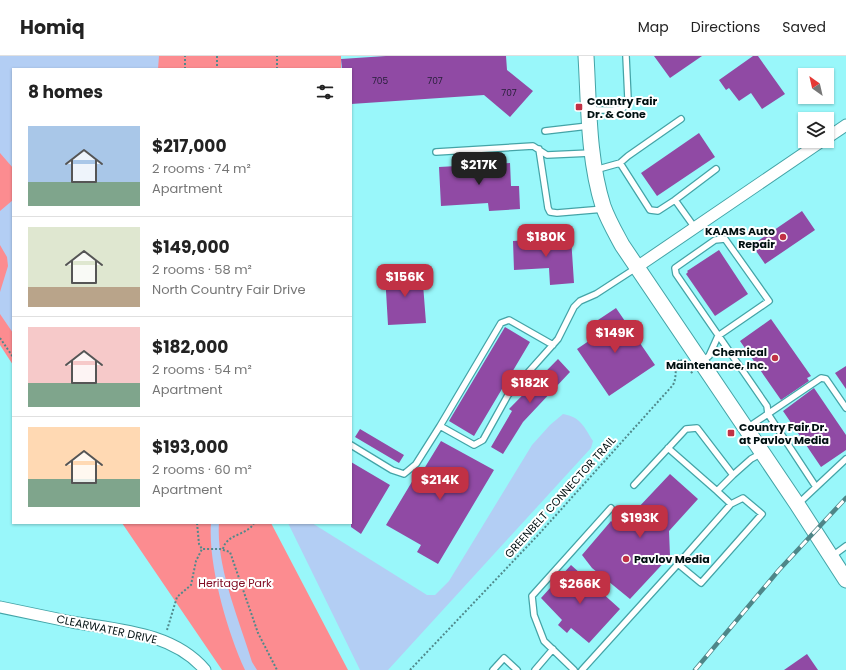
<!DOCTYPE html>
<meta charset="utf-8">
<style>
:root{--surface:#fff;--page:#f6f6f6;--text:#222;--muted:#767676;--line:#e0e0e0;--accent:#c13145}
body{margin:0;font-family:Poppins,sans-serif;background:var(--page);color:var(--text);height:100vh;display:flex;flex-direction:column;font-size:15px;white-space:nowrap}
*{box-sizing:border-box;margin:0}
p{font-size:13px;color:var(--muted)}
.icon{flex:none;width:22px;height:22px;fill:none;stroke:currentColor;stroke-width:2;stroke-linecap:round;stroke-linejoin:round}
.map{position:relative;flex:1;overflow:hidden}
.details{position:absolute;left:12px;top:12px;width:340px;height:456px;display:flex;flex-direction:column;background:var(--surface);border-radius:0px;box-shadow:0 1px 3px #0004}
.details>*{flex:none}
.needle{width:26px;rotate:326deg}
.buttons{position:absolute;left:798px;top:12px;display:grid;gap:8px}
.buttons a{display:grid;place-items:center;width:36px;height:36px;border-radius:0px;background:var(--surface);box-shadow:0 1px 3px #0004;font-size:20px}
.price{position:absolute;translate:-50% -34px;padding:0 9px;border-radius:8px;background:var(--accent);color:#fff;font-size:13px;line-height:26px;filter:drop-shadow(0 1px 2px #0008)}
.price::after{content:'';position:absolute;left:50%;top:24px;width:12px;height:9px;margin-left:-6px;background:inherit;clip-path:polygon(0 0,100% 0,50% 100%)}
.price.current{background:#222;color:#fff}
ul{padding:0;list-style:none}
li{display:flex;align-items:center;gap:12px;height:100px;padding:0 16px}
li+li{border-top:1px solid var(--line)}
li span{display:grid;place-items:center;flex:none;width:112px;height:80px;border-radius:0px;color:#555}
li>.icon{margin-inline-start:auto}
span .icon{width:48px;height:48px;fill:#fffc;stroke-width:1}
li b{font-size:17px}
h2{display:flex;justify-content:space-between;align-items:center;height:48px;padding:0 16px;font-size:17px}
header{display:flex;align-items:center;gap:24px;box-sizing:border-box;height:56px;padding:0 20px;background:var(--surface);border-bottom:1px solid var(--line)}
header strong{font-size:19px}
nav{display:flex;gap:22px;margin-inline-start:auto;font-size:14px}
.map>svg:first-child{display:block}
</style>
<header>
<strong>Homiq</strong>
<nav><a>Map</a><a>Directions</a><a>Saved</a></nav>
</header>
<div class="map">
<svg width="846" height="614" viewBox="0 0 846 614">
<rect width="100%" height="100%" fill="#99f7fa"/>
<path fill="#fc8c90" d="M 0,0 L 341,0 L 341,13 L 13,13 L 13,309 L 0,289 Z
M 122,467 L 271,467 L 348,614 L 222,614 Z"/>
<path fill="#b3cef4" d="M 0,0 L 159,0 L 158,13 L 13,13 L 13,112 L 0,97 Z
M 13,144 L 13,277 L 0,258 L 0,236 L 8,210 L 7,201 L 0,189 L 0,155 Z
M 563,358 C 581,361 584,371 593,385 L 591,392 L 388,614 L 360,614 L 288,467 L 312,467 L 427,539 L 435,539 L 449,525 L 532,389 L 550,369 Z
M 211,467 L 219,467 C 216,511 239,563 252,606 L 257,614 L 245,614 C 227,575 208,509 211,467 Z"/>
<path fill="#904aa4" d="M 386,0 L 506,0 L 507,14 L 533,35 L 510,61 L 484,39 L 351,48 L 351,13 L 342,13 L 341,3 Z
M 654,0 L 702,0 L 670,22 Z
M 753,0 L 758,0 L 785,38 L 762,53 L 751,37 L 739,45 L 729,32 L 726,34 L 719,24 Z
M 699,77 L 715,101 L 657,140 L 641,117 Z
M 510,107 L 511,130 L 519,130 L 520,153 L 489,155 L 488,147 L 441,150 L 439,111 Z
M 802,155 L 815,174 L 765,208 L 752,189 Z
M 571,181 L 574,227 L 550,229 L 549,212 L 514,214 L 513,185 Z
M 719,194 L 748,238 L 715,260 L 686,218 L 688,216 L 687,215 Z
M 422,215 L 426,267 L 388,269 L 385,218 Z
M 616,252 L 655,309 L 609,340 L 577,293 L 602,276 L 595,266 Z
M 771,263 L 811,320 L 807,322 L 809,325 L 781,344 L 740,285 Z
M 505,271 L 530,286 L 474,380 L 449,365 Z
M 558,303 L 570,316 L 523,366 L 503,398 L 491,391 L 512,355 L 509,353 Z
M 846,310 L 846,333 L 835,317 Z
M 814,332 L 846,379 L 846,394 L 821,411 L 783,355 Z
M 360,373 L 404,399 L 399,407 L 355,381 Z
M 441,385 L 494,414 L 438,508 L 417,496 L 421,489 L 386,469 L 416,419 L 419,421 Z
M 351,406 L 390,429 L 361,478 L 351,471 Z
M 670,418 L 698,443 L 669,475 L 670,500 L 630,543 L 592,512 L 582,499 L 611,465 L 619,472 Z
M 571,509 L 620,553 L 589,587 L 571,572 L 567,577 L 558,569 L 562,564 L 541,542 Z
M 807,598 L 818,614 L 784,614 Z"/>
<g fill="none" stroke-linecap="round" stroke-linejoin="round">
<defs>
<path id="lane" d="M 589,54 C 599,53 615,56 623,52 C 626,50 627,46 628,43 L 626,0
M 545,75 L 588,70
M 539,93 L 548,152 L 550,156 L 557,157 L 604,153
M 436,96 L 533,90 L 547,99 L 591,97
M 620,107 L 628,100 L 681,63
M 595,114 L 620,107 L 650,154 L 658,155 L 675,144 L 695,172
M 675,144 L 716,113
M 702,305 L 709,300 L 718,280 L 769,245 L 725,183 L 715,184 L 675,212 L 676,218 L 767,350 L 768,358 L 816,431
M 440,370 L 501,267 L 509,264 L 553,289
M 747,372 L 821,322 L 826,323 L 846,352
M 351,389 L 392,414 L 404,418 L 416,408 L 440,370 L 474,389 L 483,384 L 508,339 L 558,283 L 574,251 L 580,245 L 596,238 L 636,212
M 668,392 L 717,435 L 733,419
M 634,429 L 686,373 L 697,372 L 733,419 L 751,403 L 762,397
M 798,448 L 846,403
M 831,501 L 846,490
M 678,508 L 731,448
M 493,614 L 504,602 L 517,614
M 535,614 L 553,593
M 574,614 L 544,585 L 534,559 L 532,540 L 611,452
M 582,614 L 678,508 L 701,527 L 762,458 L 743,442 L 731,448 L 717,435"/>
<path id="street" d="M 827,82 L 846,69
M 637,211 L 822,85
M 0,551 C 24,556 48,561 72,566 C 118,574 173,576 205,614"/>
<path id="secondary" d="M 586,0 C 589,50 588,102 603,150 C 608,164 615,176 622,189 L 797,448 L 846,524"/>
</defs>
<use href="#lane" stroke="#44a4a7" stroke-width="8"/>
<use href="#street" stroke="#44a4a7" stroke-width="13"/>
<use href="#secondary" stroke="#44a4a7" stroke-width="17"/>
<path stroke="#50898b" stroke-width="2" stroke-dasharray="2 2" stroke-linecap="butt" d="M 217,0 L 217,13
M 185,13 L 185,0
M 277,13 L 277,0
M 0,282 L 13,301
M 197,467 L 199,488 L 202,493 L 220,493 L 230,496 L 258,577 L 277,614
M 223,493 C 226,478 248,479 254,467
M 167,574 L 177,541 L 191,529 L 196,505 L 202,493
M 410,614 L 539,478 L 673,329 C 678,319 673,311 680,303 L 693,318"/>
<use href="#lane" stroke="#fff" stroke-width="5.5"/>
<use href="#street" stroke="#fff" stroke-width="11"/>
<use href="#secondary" stroke="#fff" stroke-width="15"/>
<defs>
<path id="rail" d="M 695,614 L 779,514 L 846,442"/>
</defs>
<use href="#rail" stroke="#4e8688" stroke-width="4.5"/>
<use href="#rail" stroke="#fff" stroke-width="3" stroke-dasharray="9" stroke-linecap="butt"/>
</g>
<g fill="#c13145" stroke="#fff" stroke-width="1.5">
<rect x="575" y="47" width="8" height="8" rx="2"/>
<circle cx="783" cy="181" r="4"/>
<circle cx="775" cy="302" r="4"/>
<rect x="727" y="373" width="8" height="8" rx="2"/>
<circle cx="626" cy="503" r="4"/>
</g>
<g text-anchor="middle" dominant-baseline="central" stroke-width="4" stroke-linejoin="round" paint-order="stroke">
<g font-size="9" fill="#241e36">
<text x="380" y="25">705</text>
<text x="435" y="25">707</text>
<text x="509" y="37">707</text>
</g>
<g font-size="11" font-weight="bold" fill="#001011" stroke="#fff" text-anchor="start">
<text x="587" y="45">Country Fair<tspan x="587" dy="13">Dr. &amp; Cone</tspan></text>
<text x="775" y="175" text-anchor="end">KAAMS Auto<tspan x="775" dy="13">Repair</tspan></text>
<text x="767" y="296" text-anchor="end">Chemical<tspan x="767" dy="13">Maintenance, Inc.</tspan></text>
<text x="739" y="371">Country Fair Dr.<tspan x="739" dy="13">at Pavlov Media</tspan></text>
<text x="634" y="503">Pavlov Media</text>
</g>
<g font-size="11" fill="#001011" stroke="#fff">
<text transform="translate(560 441) rotate(-48)">GREENBELT CONNECTOR TRAIL</text>
<text transform="translate(107 573) rotate(12)">CLEARWATER DRIVE</text>
</g>
<g font-size="11" fill="#830f26" stroke="#fff">
<text x="235" y="527">Heritage Park</text>
</g>
</g>
</svg>
<div class="buttons">
<a><svg class="needle" viewBox="-14 -14 28 28"><path d="M0-13l5 13h-10z" fill="#e53935"/><path d="M0 13l5-13h-10z" fill="#767676"/></svg></a>
<a><svg class="icon" aria-label="layers" viewBox="0 0 24 24"><path d="M12 4l9 5-9 5-9-5zM3 14l9 5 9-5"/></svg></a>
</div>
<b class="price current" style="left:479px;top:130px">$217K</b>
<b class="price" style="left:546px;top:202px">$180K</b>
<b class="price" style="left:405px;top:242px">$156K</b>
<b class="price" style="left:615px;top:298px">$149K</b>
<b class="price" style="left:530px;top:348px">$182K</b>
<b class="price" style="left:440px;top:445px">$214K</b>
<b class="price" style="left:640px;top:483px">$193K</b>
<b class="price" style="left:580px;top:549px">$266K</b>
<section class="details">
<h2>8 homes<svg class="icon" aria-label="filters" viewBox="0 0 24 24"><path d="M4 7h16M4 17h16"/><circle cx="9" cy="7" r="2"/><circle cx="15" cy="17" r="2"/></svg></h2>
<ul>
<li><span style="background:linear-gradient(#a9c7e8 70%,#7fa58c 0)"><svg class="icon" aria-label="home" viewBox="0 0 24 24"><path d="M3 11l9-7 9 7M6 9v11h12V9"/></svg></span><div><b>$217,000</b><p>2 rooms · 74 m²</p><p>Apartment</p></div></li>
<li><span style="background:linear-gradient(#dfe7d0 75%,#b9a48a 0)"><svg class="icon" aria-label="home" viewBox="0 0 24 24"><path d="M3 11l9-7 9 7M6 9v11h12V9"/></svg></span><div><b>$149,000</b><p>2 rooms · 58 m²</p><p>North Country Fair Drive</p></div></li>
<li><span style="background:linear-gradient(#f6c9c9 70%,#7fa58c 0)"><svg class="icon" aria-label="home" viewBox="0 0 24 24"><path d="M3 11l9-7 9 7M6 9v11h12V9"/></svg></span><div><b>$182,000</b><p>2 rooms · 54 m²</p><p>Apartment</p></div></li>
<li><span style="background:linear-gradient(#ffd9b3 65%,#7fa58c 0)"><svg class="icon" aria-label="home" viewBox="0 0 24 24"><path d="M3 11l9-7 9 7M6 9v11h12V9"/></svg></span><div><b>$193,000</b><p>2 rooms · 60 m²</p><p>Apartment</p></div></li>
</ul>
</section>
</div>
